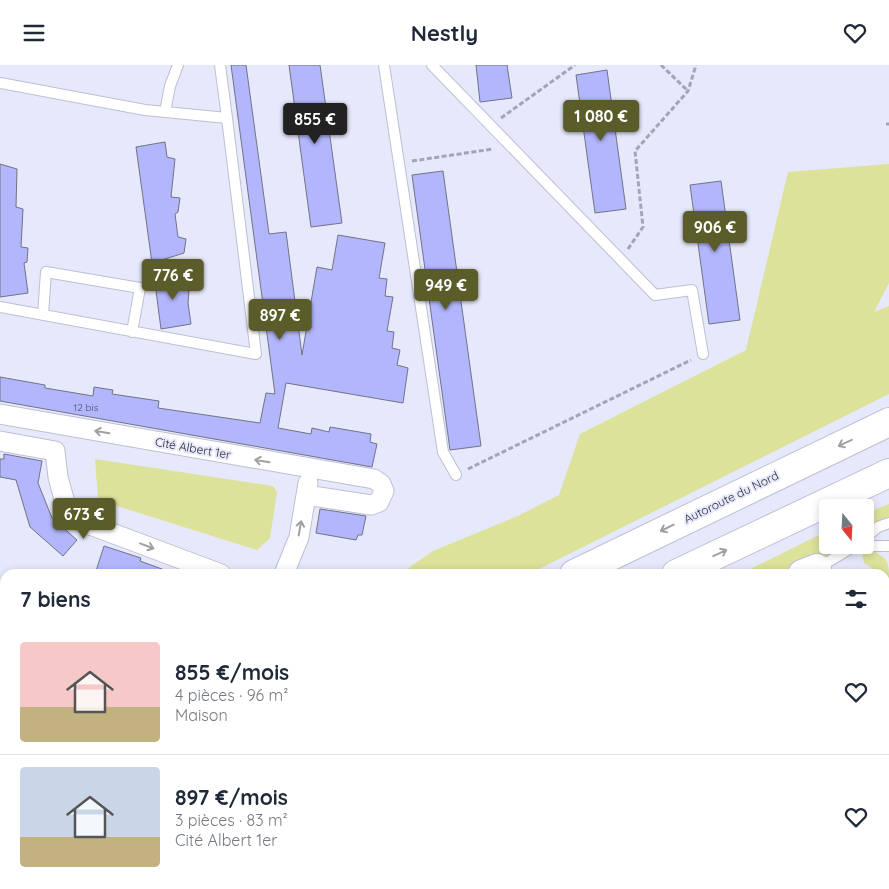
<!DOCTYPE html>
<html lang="fr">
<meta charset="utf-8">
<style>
:root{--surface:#fff;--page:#f6f6f7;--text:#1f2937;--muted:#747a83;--line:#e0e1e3;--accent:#5a5d2a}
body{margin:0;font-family:Quicksand,sans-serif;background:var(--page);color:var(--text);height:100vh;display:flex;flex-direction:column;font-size:19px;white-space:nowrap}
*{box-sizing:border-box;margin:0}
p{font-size:16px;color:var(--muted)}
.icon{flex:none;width:28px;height:28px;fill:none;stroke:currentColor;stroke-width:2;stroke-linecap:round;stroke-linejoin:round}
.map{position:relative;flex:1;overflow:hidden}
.details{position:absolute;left:0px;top:504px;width:890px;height:321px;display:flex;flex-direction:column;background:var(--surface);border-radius:15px 15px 0 0;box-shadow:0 2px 8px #0003}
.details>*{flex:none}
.needle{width:32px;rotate:162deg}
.controls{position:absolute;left:819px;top:434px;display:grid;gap:10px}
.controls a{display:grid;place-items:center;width:55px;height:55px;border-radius:5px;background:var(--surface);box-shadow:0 2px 8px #0003;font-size:25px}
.price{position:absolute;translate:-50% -42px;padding:0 11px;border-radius:5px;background:var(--accent);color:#fff;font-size:16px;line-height:32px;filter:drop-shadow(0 1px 2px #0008)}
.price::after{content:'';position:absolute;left:50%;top:30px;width:15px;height:11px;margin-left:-8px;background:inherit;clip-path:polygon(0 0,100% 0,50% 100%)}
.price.current{background:#222;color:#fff}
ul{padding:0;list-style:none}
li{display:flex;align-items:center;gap:15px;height:125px;padding:0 20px}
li+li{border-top:1px solid var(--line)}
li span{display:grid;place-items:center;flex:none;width:140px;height:100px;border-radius:5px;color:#555}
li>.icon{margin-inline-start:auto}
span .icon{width:60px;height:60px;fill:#fffc;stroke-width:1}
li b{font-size:21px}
h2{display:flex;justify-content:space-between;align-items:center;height:60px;padding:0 20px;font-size:21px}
header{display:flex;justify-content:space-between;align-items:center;height:65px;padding:0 20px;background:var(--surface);font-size:22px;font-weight:800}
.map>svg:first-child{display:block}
</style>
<header><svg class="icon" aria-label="menu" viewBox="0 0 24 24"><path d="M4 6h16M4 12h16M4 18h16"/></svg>Nestly<svg class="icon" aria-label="heart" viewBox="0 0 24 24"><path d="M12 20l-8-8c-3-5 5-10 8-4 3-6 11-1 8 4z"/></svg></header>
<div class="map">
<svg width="889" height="824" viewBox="0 0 889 824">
<rect width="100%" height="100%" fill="#e6e8fb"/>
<path fill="#dce299" d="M 889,99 L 889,218 L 874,247 L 889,241 L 889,329 L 529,509 L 400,509 L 433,486 L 520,450 L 559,430 L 580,369 L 746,285 L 788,107 Z
M 95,394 L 273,421 L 277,427 L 270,473 L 257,485 L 98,435 Z
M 889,439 L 889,454 L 865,464 L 865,449 Z
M 827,466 L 828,480 L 844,480 L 834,489 L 778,509 L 740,509 Z
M 872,485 C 887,494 889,495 889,513 L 885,511 L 885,509 L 881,509 L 864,498 L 862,488 Z
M 885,538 L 889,542 L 889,824 L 158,824 L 166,820 L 885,820 Z
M 0,619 L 5,619 L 5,802 L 0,805 Z"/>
<path fill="#b2b6fc" stroke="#727384" d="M 231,0 L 246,0 L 269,169 L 286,167 L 302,290 L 317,202 L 332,205 L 338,170 L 385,178 L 379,213 L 387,214 L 385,231 L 393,232 L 387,266 L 394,267 L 392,283 L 400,285 L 397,300 L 408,303 L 403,338 L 286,318 L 278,363 L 311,369 L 312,363 L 329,367 L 330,362 L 371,369 L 370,377 L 377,379 L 372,402 L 0,336 L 0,312 L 45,320 L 45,323 L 93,331 L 94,322 L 113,325 L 112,329 L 159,336 L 158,343 L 260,358 L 266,328 L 275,329 Z
M 289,0 L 320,0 L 342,158 L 311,162 Z
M 476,0 L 507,0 L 512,33 L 480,37 Z
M 607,5 L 626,144 L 595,148 L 576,10 Z
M 165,77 L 167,92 L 175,94 L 171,132 L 180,133 L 178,147 L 175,149 L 178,172 L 186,174 L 184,188 L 152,198 L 136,82 Z
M 0,99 L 17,104 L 16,142 L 23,144 L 21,182 L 28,183 L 27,197 L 24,198 L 28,228 L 0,232 Z
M 443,106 L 481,381 L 450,385 L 412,110 Z
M 721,116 L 740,255 L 709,259 L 690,120 Z
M 154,211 L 190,213 L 188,238 L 191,259 L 161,264 Z
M 4,389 L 42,396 L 38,418 L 52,453 L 77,475 L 63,491 L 30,462 L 16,415 L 0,412 L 0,394 L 4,394 Z
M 320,444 L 366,451 L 362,470 L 358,470 L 356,475 L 316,468 Z
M 104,481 L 141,493 L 140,496 L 170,507 L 170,509 L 95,509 Z"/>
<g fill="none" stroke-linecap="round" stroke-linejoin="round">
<defs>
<path id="service" d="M 220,0 L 227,53
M 384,0 L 443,387 L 456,410
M 432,0 L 655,230 L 692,225 L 703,289
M 0,18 L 145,45 L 227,53 L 256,289 L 0,242
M 165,47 L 170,21 L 178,0
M 43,250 L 46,207 L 140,223 L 132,267
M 865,473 L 878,462 L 889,458
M 854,481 L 889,481
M 818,503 L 856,480
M 0,538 L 5,539
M 885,540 L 889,542"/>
<path id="minor" d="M 0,349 L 374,414 L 381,419 L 384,426 L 379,437 L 371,440 L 306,430
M 0,376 L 55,386 L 58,412 L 69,452 L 221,509
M 284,509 L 299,472 L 308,418"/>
<path id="motorway" d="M 574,509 L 889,357
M 676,509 L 889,408
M 802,509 L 817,503
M 11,824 L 18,820
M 100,824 L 107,820"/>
</defs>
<use href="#service" stroke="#bebfd2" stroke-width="12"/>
<use href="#minor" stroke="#bebfd2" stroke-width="21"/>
<use href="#motorway" stroke="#bebfd2" stroke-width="30"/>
<path stroke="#a4a5b4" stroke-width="3" stroke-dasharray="5 2.5" stroke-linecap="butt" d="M 661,0 L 688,26
M 501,53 L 575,0
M 886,59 L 889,59
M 412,96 L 493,84
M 628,184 L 643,162 L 635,86 L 688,26 L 696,0
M 468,404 L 691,295
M 885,761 L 889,760
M 725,824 L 733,820"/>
<use href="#service" stroke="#fff" stroke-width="10"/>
<use href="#minor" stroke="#fff" stroke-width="19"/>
<use href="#motorway" stroke="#fff" stroke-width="28"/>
</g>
<defs><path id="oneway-shaft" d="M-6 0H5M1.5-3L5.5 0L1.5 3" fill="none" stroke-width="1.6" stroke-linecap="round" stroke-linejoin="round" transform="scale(1.25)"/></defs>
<g stroke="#a0a0a3">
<use href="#oneway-shaft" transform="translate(102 367) rotate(-170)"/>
<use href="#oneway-shaft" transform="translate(845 378) rotate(155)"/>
<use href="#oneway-shaft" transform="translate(262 396) rotate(-170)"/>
<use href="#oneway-shaft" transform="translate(300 463) rotate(-80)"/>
<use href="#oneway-shaft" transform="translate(667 463) rotate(154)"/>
<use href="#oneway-shaft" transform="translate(147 481) rotate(21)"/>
<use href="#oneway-shaft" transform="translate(720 488) rotate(-25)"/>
</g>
<g text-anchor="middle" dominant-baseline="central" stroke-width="4" stroke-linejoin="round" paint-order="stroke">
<g font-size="10" fill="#4d4e65">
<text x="86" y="342">12 bis</text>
</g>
<g font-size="12" fill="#2b2c33" stroke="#e6e8fb">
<text transform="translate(193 383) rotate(10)">Cité Albert 1er</text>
<text transform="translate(731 432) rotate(-26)">Autoroute du Nord</text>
</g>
</g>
</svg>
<div class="controls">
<a><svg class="needle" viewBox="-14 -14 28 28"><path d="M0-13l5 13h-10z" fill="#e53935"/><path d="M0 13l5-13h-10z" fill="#747a83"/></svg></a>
</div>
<b class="price" style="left:601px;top:77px">1 080 €</b>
<b class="price current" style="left:315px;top:80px">855 €</b>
<b class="price" style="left:715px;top:188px">906 €</b>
<b class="price" style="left:173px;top:236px">776 €</b>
<b class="price" style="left:446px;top:246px">949 €</b>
<b class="price" style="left:280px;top:276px">897 €</b>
<b class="price" style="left:84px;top:475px">673 €</b>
<section class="details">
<h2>7 biens<svg class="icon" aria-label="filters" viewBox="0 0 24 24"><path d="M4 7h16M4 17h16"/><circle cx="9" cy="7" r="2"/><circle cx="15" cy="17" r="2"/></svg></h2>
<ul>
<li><span style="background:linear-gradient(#f6c9c9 65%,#c2b280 0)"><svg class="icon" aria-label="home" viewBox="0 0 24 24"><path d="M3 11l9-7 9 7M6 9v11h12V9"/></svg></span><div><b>855 €/mois</b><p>4 pièces · 96 m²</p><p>Maison</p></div><svg class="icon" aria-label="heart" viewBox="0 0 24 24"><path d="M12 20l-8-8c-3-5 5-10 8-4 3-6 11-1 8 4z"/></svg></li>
<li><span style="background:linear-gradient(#c9d6e8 70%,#c2b280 0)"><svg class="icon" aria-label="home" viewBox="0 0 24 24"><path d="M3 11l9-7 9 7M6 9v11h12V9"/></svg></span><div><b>897 €/mois</b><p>3 pièces · 83 m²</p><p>Cité Albert 1er</p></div><svg class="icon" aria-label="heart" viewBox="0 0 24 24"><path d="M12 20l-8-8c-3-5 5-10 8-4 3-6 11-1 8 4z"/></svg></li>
</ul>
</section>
</div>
